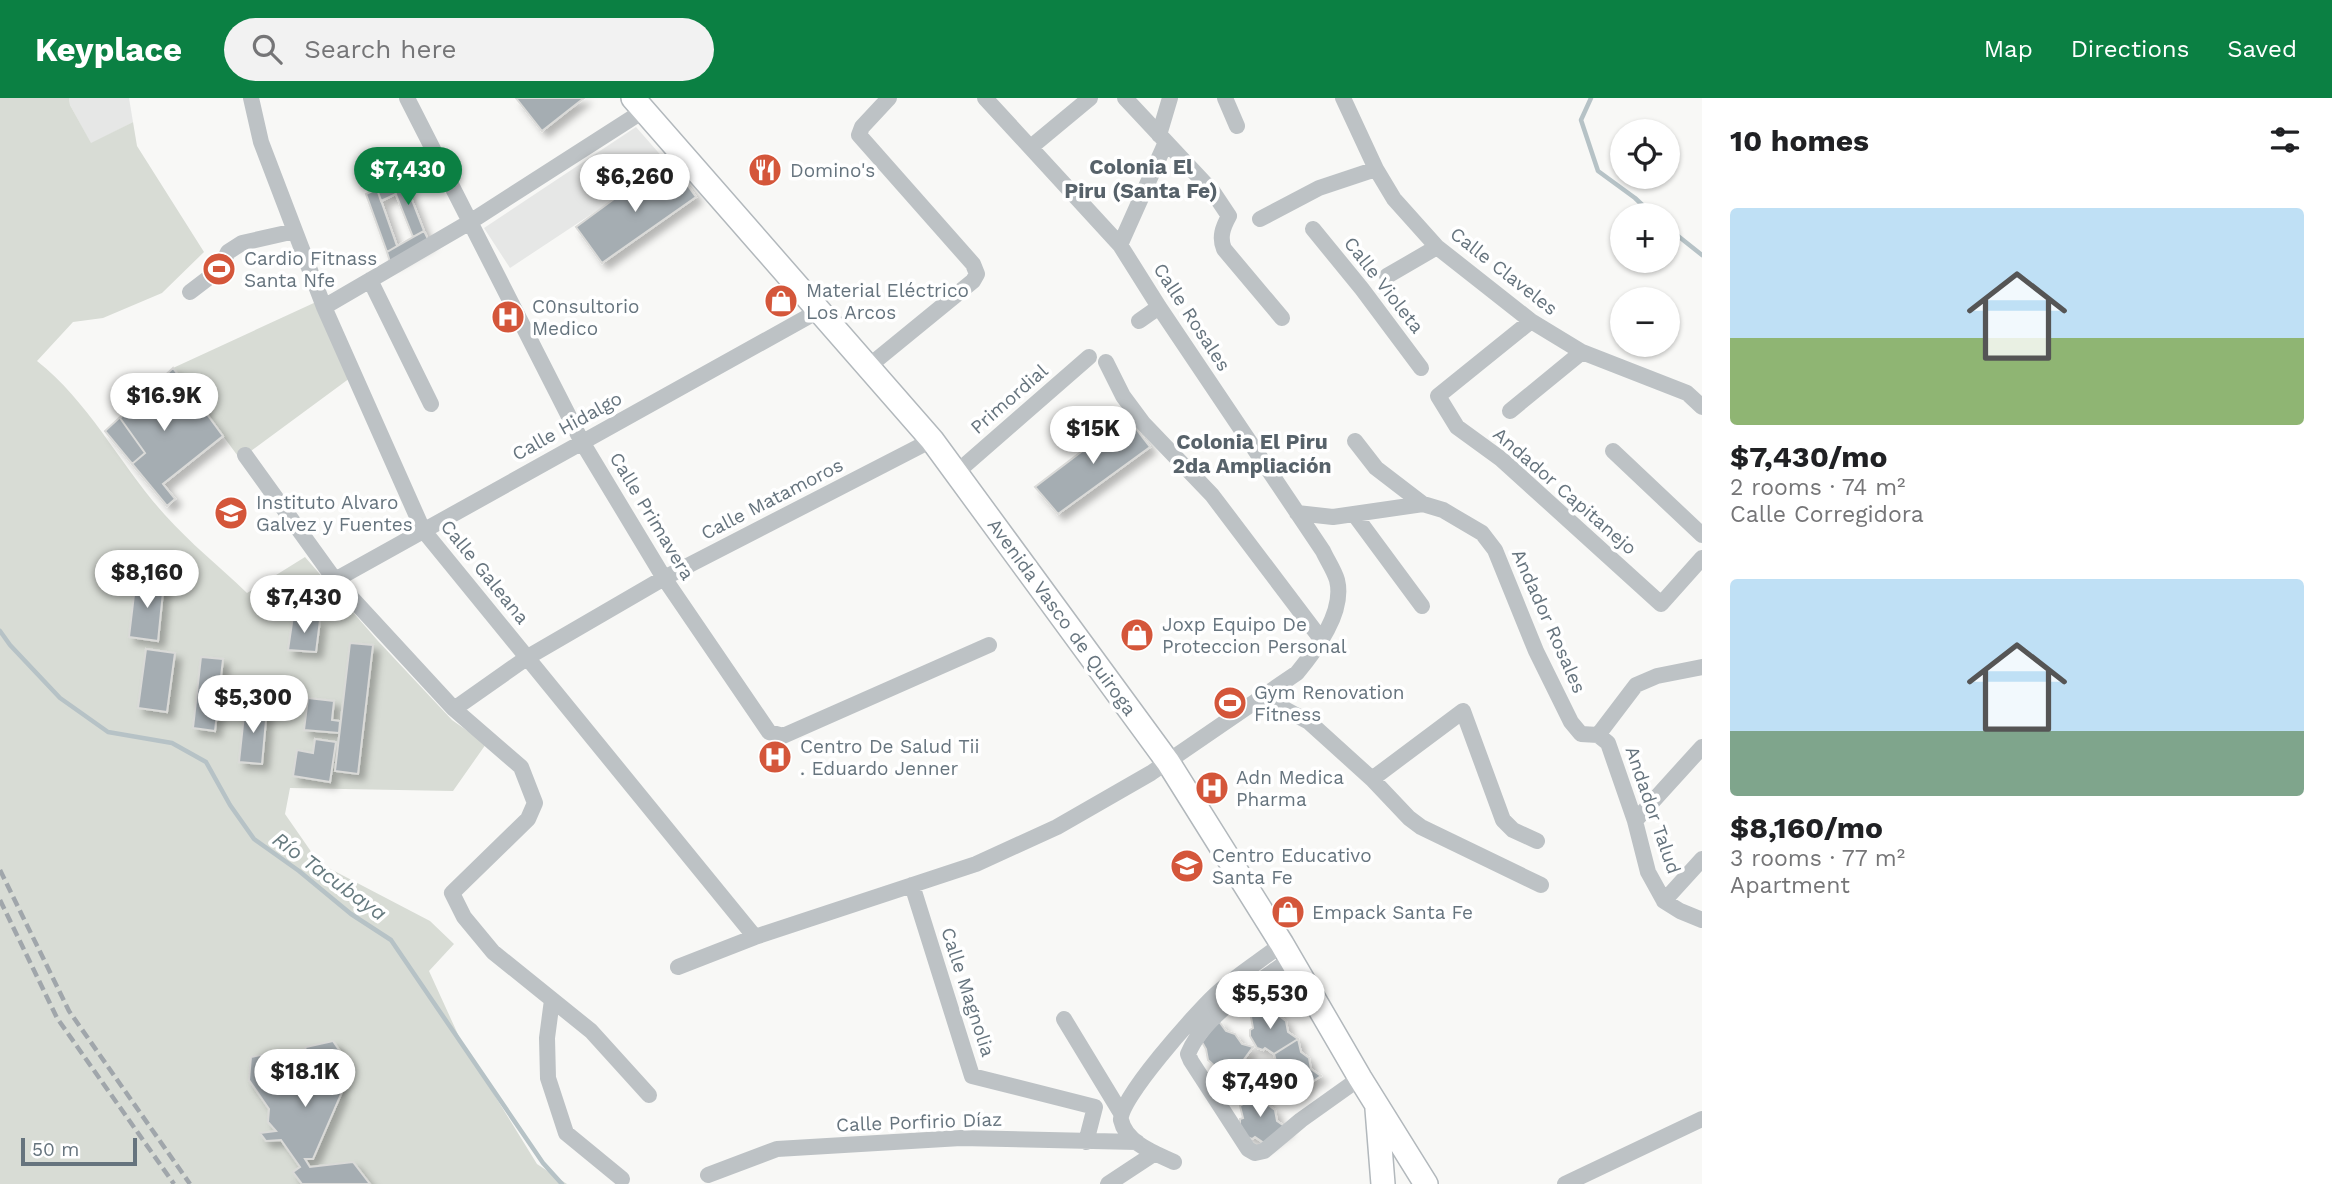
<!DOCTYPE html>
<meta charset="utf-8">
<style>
:root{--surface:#fff;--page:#f2f2f2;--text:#202124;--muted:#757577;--accent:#0b8043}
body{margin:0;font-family:"Work Sans",sans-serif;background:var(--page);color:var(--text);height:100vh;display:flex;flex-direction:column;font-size:26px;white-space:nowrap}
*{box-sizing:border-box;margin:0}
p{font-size:23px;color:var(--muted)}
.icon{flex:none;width:38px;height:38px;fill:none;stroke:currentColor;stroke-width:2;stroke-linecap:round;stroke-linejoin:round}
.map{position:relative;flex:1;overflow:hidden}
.sheet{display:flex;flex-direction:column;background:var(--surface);width:630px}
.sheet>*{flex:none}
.fabs{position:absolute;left:1610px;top:21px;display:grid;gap:14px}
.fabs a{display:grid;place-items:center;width:70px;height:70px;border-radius:50%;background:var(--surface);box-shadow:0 2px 5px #0004;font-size:35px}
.scale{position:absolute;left:21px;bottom:18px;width:116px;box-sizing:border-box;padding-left:7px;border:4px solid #66747e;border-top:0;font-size:19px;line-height:24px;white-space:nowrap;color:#66747e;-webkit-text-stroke:5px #fff;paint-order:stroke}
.price{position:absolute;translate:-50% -60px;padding:0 16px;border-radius:24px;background:#fff;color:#222;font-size:23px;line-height:46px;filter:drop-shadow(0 2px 4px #0008)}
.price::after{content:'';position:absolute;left:50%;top:42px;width:21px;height:16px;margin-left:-10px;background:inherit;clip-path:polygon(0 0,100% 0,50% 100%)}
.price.selected{background:var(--accent);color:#fff}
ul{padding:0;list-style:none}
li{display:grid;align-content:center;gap:14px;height:371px;padding:0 28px}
li span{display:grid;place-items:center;height:217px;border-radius:7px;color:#555}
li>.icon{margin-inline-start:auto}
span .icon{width:126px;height:126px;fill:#fffc;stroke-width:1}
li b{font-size:30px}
h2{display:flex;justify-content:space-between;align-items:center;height:84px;padding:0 28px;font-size:30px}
header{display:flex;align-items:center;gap:42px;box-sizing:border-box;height:98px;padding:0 35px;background:var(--accent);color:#fff}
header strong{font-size:33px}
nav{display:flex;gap:38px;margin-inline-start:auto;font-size:24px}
.search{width:490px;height:63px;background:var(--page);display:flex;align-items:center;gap:18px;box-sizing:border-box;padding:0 24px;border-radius:38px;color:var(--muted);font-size:26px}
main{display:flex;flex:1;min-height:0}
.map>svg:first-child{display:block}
</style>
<header>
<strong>Keyplace</strong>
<div class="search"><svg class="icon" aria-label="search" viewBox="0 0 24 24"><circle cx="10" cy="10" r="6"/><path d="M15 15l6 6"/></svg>Search here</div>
<nav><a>Map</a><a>Directions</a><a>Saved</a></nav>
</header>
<main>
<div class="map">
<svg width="1702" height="1086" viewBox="0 0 1702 1086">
<defs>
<filter id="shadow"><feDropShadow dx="6" dy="6" stdDeviation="3.5" flood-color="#0004"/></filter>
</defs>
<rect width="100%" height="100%" fill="#f8f8f6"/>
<path fill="#e6e7e6" d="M 69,0 L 129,0 L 133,24 L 91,46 L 70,7 Z
M 636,29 L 672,70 L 638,93 L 634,88 L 510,170 L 484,130 Z"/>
<path fill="#d8dcd5" d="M 0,0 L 69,0 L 70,7 L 91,45 L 133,24 L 137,48 L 204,154 L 162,195 L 103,220 L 73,224 L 37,263 C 90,305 120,367 165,417 C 190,445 220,469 247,495 L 305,459 L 378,543 L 452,622 L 486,646 L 453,693 L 290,690 L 285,716 L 319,765 L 430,823 L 454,846 L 429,873 L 461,943 L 537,1066 L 567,1086 L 0,1086 Z
M 316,204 L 350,280 L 240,361 L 173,270 Z"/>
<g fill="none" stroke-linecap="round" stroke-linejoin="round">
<path stroke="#b6c2c6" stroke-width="4.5" d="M 1591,0 L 1581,22 L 1598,73 L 1635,100 L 1653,117
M 1668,130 L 1702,157
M 0,533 L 10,547 L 60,600 L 108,634 L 172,645 L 206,664 L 230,707 L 254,741 L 299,773 L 351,816 L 391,842 L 543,1065 L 562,1086"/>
</g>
<path fill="#a5adb2" stroke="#dadad8" stroke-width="2" filter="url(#shadow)" d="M 516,0 L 584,0 L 542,33 Z
M 673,67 L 696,99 L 602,165 L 576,129 L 633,87 L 638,93 Z
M 403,79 L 424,133 L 413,139 L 391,84 Z
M 391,84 L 396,96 L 381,103 L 377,91 Z
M 377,91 L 397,148 L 387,154 L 366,96 Z
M 424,133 L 429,143 L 390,164 L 387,154 Z
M 173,270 L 223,338 L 163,386 L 175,401 L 167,408 L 105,333 Z
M 173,270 L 223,338 L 163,386 L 175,401 L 167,408 L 132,366 L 145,355 L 120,320 Z
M 1127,319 L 1150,349 L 1058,416 L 1035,389 Z
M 136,480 L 164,484 L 158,543 L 129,539 Z
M 293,518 L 320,522 L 316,554 L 288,552 Z
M 350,545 L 373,547 L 358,676 L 335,673 Z
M 146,551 L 175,555 L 167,614 L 138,610 Z
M 201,559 L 223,561 L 215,633 L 193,630 Z
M 308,600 L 334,603 L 332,622 L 340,623 L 339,635 L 304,632 Z
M 245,608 L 267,611 L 262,666 L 239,664 Z
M 315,641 L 336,644 L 330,684 L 293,678 L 297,652 L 313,655 Z
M 1275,904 L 1278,917 L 1286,923 L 1288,934 L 1298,941 L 1274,956 L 1265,950 L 1263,952 L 1257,950 L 1250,938 L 1250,932 L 1253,930 L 1251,919 Z
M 1218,922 L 1226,933 L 1235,936 L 1242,946 L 1253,949 L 1237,971 L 1226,969 L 1224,971 L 1218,971 L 1208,962 L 1206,951 L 1202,944 Z
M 1298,941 L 1301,954 L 1309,960 L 1311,971 L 1321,978 L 1298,993 L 1289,987 L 1286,989 L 1281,987 L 1273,975 L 1274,969 L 1277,967 L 1274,956 Z
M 333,943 L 348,965 L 339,990 L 342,994 L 313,1061 L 305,1061 L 310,1069 L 353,1064 L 370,1086 L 302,1086 L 293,1074 L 300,1069 L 281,1042 L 266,1043 L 260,1035 L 276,1033 L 268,1024 L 269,1011 L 249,982 L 251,959 L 270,955 L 291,983 L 306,949 Z
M 1264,993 L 1267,1006 L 1275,1012 L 1277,1023 L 1287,1030 L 1264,1045 L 1255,1039 L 1252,1041 L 1247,1039 L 1240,1027 L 1240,1021 L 1243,1020 L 1240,1008 Z"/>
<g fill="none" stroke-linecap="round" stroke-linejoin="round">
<defs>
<path id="secondary" d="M 633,0 L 932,342 L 1168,664 L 1282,846 L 1360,980 L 1426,1086
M 1377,1011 L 1383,1086"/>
</defs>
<use href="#secondary" stroke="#b2b8bc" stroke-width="26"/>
<path stroke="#bdc2c5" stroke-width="16" d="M 251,0 L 261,44 L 324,209 L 423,432 L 755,839
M 407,0 L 582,344 L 664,480 L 769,634 L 783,638 L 989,547
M 1125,0 L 1213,94 L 1229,118 C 1223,129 1219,139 1224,151 L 1282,220
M 1225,0 L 1237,28
M 1343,0 L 1376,71 L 1394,101 L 1437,149 L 1531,223 L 1582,254 L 1687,295 L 1702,309
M 1159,37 L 1170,0
M 1031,49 L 1090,0
M 1260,121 L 1319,90 L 1376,71
M 1313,131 L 1362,191 L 1421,270
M 1120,147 L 1166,44
M 1387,178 L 1437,149
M 370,182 L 431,306
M 190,194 L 211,178 L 222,166 L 228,154 L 242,145 L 295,133
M 324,209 L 470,124 L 643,13
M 1139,223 L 1159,209
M 1531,223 L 1438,298 L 1457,329 L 1501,361 L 1661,506 L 1702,460
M 1106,264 L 1123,298 L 1143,325 L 1212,397 L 1321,541
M 869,268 L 973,183 L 977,176 L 973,166 L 859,37 L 862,29 L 889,0
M 1510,313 L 1582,254
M 1355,343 L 1376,370 L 1423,406
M 1613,353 L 1702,437
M 245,357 L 335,482 L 454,611 L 521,669 L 535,705 L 528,721 L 452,795 L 464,819 L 493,854 L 591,933 L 649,997
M 956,375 L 1089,259
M 1297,415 L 1333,419 L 1423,406 L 1443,412 L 1482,435 L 1495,452 L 1536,553 L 1571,624 L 1581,636 L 1598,637
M 1354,416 L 1422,508
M 335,482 L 820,212
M 1262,599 L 1309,624 L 1372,681 L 1409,720 L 1421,729 L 1541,787
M 454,611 L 528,559 L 664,480 L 932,342
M 1598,637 L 1608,645 L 1635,723 L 1648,774 L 1664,803
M 1598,637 L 1636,587 L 1657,578 L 1702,569
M 1372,681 L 1463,613 L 1503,722 L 1513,732 L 1537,743
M 1635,723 L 1702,649
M 912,787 L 972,978 L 1095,1009 L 1086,1044
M 1664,803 L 1702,761
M 1664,803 L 1680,813 L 1702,822
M 1291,861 C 1258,885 1204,916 1188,956 L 1191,963 L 1248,1051 L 1255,1055 L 1264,1053 L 1301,1022 L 1360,980
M 678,869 L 755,839 L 976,766 L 1057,729 L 1151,675 L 1297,575 C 1316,552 1345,514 1337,482 C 1334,472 1327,462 1323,453 L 1159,209 L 1120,147 L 985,0
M 552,902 L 547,940 L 548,980 L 566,1035 L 622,1081
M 1064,921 L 1121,1015
M 1174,1064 C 1155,1055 1126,1045 1121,1022 C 1117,1003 1197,914 1214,898 C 1234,879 1260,863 1282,846
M 708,1077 L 777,1051 L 961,1040 L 1137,1044
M 1108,1086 L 1155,1055
M 1565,1086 L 1702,1021"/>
<use href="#secondary" stroke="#fff" stroke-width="23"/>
<path stroke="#a0a6ab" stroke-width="4.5" stroke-dasharray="10 5" stroke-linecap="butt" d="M 0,772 L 69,913 L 190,1086
M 0,802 L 57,920 L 174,1086"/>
</g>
<defs>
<symbol id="restaurant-disc" viewBox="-11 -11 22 22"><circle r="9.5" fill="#d4563a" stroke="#fff"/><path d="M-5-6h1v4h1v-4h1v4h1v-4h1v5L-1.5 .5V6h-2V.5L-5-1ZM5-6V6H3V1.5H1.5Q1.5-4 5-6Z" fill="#fff"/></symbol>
<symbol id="stadium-disc" viewBox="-11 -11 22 22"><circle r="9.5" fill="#d4563a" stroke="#fff"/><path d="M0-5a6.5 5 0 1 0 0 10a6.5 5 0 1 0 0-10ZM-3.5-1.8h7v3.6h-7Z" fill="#fff"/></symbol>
<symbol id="shop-disc" viewBox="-11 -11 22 22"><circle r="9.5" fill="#d4563a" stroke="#fff"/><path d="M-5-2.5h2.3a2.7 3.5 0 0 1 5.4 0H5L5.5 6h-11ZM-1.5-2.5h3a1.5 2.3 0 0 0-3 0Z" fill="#fff"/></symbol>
<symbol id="hospital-disc" viewBox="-11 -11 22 22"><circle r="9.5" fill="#d4563a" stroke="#fff"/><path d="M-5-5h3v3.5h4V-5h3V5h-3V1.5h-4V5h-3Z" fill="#fff"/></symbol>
<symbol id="school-disc" viewBox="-11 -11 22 22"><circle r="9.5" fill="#d4563a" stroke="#fff"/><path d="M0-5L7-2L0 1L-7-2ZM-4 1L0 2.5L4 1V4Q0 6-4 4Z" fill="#fff"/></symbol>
</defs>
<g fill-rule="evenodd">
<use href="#restaurant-disc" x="746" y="53" width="38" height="38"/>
<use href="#stadium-disc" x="200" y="152" width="38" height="38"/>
<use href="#shop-disc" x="762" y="184" width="38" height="38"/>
<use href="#hospital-disc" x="489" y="200" width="38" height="38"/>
<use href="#school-disc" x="212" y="396" width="38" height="38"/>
<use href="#shop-disc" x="1118" y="518" width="38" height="38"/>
<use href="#stadium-disc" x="1211" y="586" width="38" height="38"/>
<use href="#hospital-disc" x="756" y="640" width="38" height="38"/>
<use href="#hospital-disc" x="1193" y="671" width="38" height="38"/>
<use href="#school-disc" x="1168" y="749" width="38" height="38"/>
<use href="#shop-disc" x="1269" y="795" width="38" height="38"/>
</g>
<g text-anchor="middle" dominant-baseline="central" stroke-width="7" stroke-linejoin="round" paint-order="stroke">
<g font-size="19" fill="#66747e" stroke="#fff" text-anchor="start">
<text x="790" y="72">Domino's</text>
<text x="244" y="160">Cardio Fitnass<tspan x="244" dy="22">Santa Nfe</tspan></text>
<text x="806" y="192">Material Eléctrico<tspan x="806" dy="22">Los Arcos</tspan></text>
<text x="532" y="208">C0nsultorio<tspan x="532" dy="22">Medico</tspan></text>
<text x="256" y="404">Instituto Alvaro<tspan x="256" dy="22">Galvez y Fuentes</tspan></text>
<text x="1162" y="526">Joxp Equipo De<tspan x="1162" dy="22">Proteccion Personal</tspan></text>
<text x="1254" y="594">Gym Renovation<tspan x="1254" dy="22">Fitness</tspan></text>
<text x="800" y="648">Centro De Salud Tii<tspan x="800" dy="22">. Eduardo Jenner</tspan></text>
<text x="1236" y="679">Adn Medica<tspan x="1236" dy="22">Pharma</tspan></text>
<text x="1212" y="757">Centro Educativo<tspan x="1212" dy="22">Santa Fe</tspan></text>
<text x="1312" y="814">Empack Santa Fe</text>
</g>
<g font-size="19" fill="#66747e" stroke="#fff">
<text transform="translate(1504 173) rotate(38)">Calle Claveles</text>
<text transform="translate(1384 187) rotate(52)">Calle Violeta</text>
<text transform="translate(1192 219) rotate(57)">Calle Rosales</text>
<text transform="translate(1009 301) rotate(-41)">Primordial</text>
<text transform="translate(567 328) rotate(-29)">Calle Hidalgo</text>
<text transform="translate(1565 393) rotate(41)">Andador Capitanejo</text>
<text transform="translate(772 401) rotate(-27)">Calle Matamoros</text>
<text transform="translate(652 418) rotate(59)">Calle Primavera</text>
<text transform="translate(485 474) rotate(51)">Calle Galeana</text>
<text transform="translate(1062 519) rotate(54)">Avenida Vasco de Quiroga</text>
<text transform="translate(1549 523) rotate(66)">Andador Rosales</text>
<text transform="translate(1653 712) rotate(71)">Andador Talud</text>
<text transform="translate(968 894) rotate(72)">Calle Magnolia</text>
<text transform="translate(919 1024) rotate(-2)">Calle Porfirio Díaz</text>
</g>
<g font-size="21" font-weight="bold" fill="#57626a" stroke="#fff">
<text x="1141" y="68">Colonia El<tspan x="1141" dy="24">Piru (Santa Fe)</tspan></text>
<text x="1252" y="343">Colonia El Piru<tspan x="1252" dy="24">2da Ampliación</tspan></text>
</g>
<g font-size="21" font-style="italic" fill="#667a7f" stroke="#fff">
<text transform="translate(330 778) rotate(36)">Río Tacubaya</text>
</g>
</g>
</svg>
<div class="fabs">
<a><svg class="icon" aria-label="locate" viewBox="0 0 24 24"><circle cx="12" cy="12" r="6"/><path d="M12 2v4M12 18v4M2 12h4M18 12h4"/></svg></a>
<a>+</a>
<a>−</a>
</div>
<div class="scale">50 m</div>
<b class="price selected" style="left:408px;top:109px">$7,430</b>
<b class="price" style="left:635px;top:116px">$6,260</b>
<b class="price" style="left:164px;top:335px">$16.9K</b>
<b class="price" style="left:1093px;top:368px">$15K</b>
<b class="price" style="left:147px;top:512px">$8,160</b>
<b class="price" style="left:304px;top:537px">$7,430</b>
<b class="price" style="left:253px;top:637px">$5,300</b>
<b class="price" style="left:1270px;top:933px">$5,530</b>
<b class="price" style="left:305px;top:1011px">$18.1K</b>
<b class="price" style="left:1260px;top:1021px">$7,490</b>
</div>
<section class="sheet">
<h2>10 homes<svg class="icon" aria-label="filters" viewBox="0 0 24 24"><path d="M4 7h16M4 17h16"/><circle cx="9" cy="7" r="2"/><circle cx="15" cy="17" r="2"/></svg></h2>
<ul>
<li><span style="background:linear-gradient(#bfe0f5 60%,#8fb573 0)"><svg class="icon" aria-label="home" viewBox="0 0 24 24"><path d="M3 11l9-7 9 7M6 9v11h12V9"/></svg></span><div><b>$7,430/mo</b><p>2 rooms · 74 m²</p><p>Calle Corregidora</p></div></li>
<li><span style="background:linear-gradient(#bfe0f5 70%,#7fa58c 0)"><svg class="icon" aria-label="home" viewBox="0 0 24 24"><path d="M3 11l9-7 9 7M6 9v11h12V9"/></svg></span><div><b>$8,160/mo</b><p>3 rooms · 77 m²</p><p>Apartment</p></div></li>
</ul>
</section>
</main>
